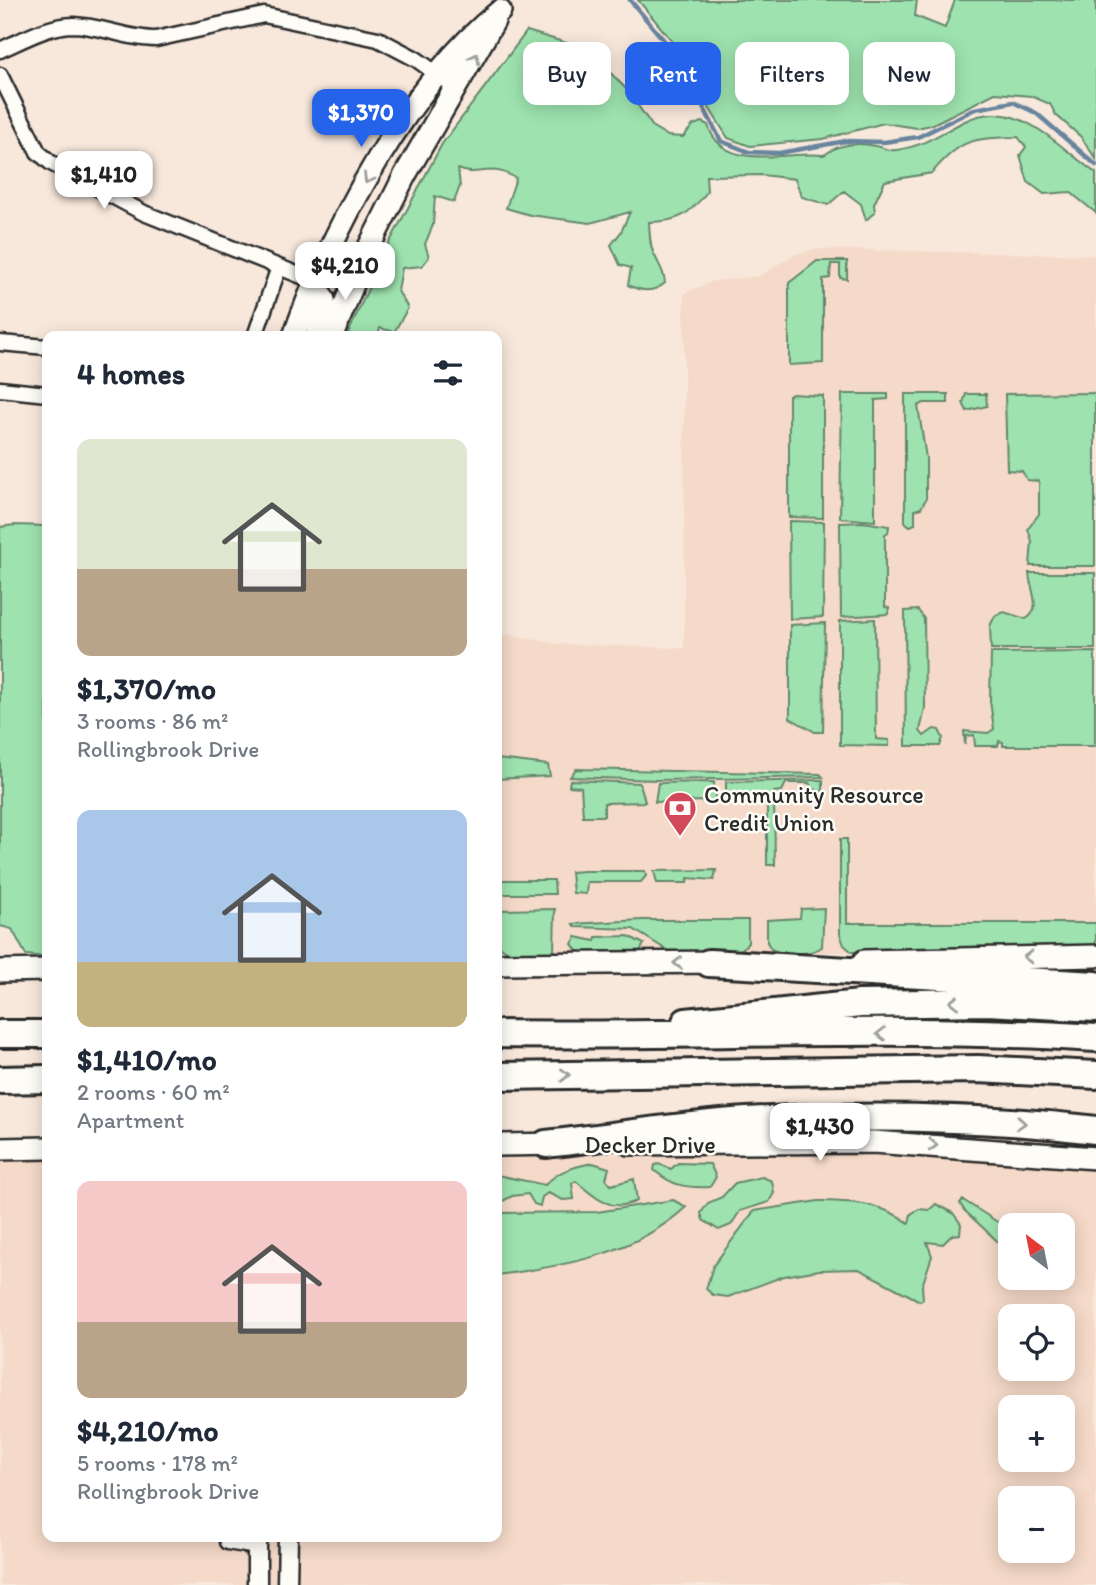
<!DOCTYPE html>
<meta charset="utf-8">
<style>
:root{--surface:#fff;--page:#f2f2f3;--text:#1f2937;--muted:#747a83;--accent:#2563eb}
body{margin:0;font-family:Itim,sans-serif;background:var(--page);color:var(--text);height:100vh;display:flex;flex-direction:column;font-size:26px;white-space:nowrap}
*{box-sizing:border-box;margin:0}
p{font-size:23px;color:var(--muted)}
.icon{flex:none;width:38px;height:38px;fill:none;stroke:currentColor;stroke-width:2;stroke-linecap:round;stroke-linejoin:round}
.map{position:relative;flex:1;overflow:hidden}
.drawer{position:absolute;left:42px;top:331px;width:460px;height:1211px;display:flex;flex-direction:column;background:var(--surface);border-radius:14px;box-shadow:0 4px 18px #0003}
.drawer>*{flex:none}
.banner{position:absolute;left:523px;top:42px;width:467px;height:63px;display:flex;gap:14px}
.needle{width:46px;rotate:328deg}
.controls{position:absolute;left:998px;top:1213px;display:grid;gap:14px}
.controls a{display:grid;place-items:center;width:77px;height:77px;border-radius:14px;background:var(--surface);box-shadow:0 4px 18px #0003;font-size:35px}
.price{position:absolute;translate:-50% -60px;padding:0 16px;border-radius:14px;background:#fff;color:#222;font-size:23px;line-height:46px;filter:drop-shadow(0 2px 4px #0008)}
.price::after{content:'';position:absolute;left:50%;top:42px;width:21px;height:16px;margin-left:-10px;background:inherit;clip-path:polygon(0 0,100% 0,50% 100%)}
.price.on{background:var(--accent);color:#fff}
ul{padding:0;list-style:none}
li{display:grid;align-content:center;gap:14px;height:371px;padding:0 35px}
li span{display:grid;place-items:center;height:217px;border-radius:14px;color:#555}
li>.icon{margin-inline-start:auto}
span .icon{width:126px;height:126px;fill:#fffc;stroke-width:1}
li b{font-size:30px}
h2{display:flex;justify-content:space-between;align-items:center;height:84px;padding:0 35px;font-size:30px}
.pill{padding:0 24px;border-radius:14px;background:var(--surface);box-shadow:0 4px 18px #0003;font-size:24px;line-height:63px}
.pill.on{background:var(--accent);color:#fff}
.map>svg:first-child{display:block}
</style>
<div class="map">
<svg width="1096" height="1585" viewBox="0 0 1096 1585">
<rect width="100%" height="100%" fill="#f8e8dc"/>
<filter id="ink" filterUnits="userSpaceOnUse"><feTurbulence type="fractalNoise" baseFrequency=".0143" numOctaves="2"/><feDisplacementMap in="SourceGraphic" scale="14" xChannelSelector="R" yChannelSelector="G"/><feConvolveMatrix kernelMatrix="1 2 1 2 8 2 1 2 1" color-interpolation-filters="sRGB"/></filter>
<g filter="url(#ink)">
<path fill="#f5dac9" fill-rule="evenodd" d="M 815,249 L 1096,255 L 1096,948 L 497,957 L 497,633 L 560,644 L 684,648 L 684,293 L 713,281 L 759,276 L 793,255 Z
M 767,1149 L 1096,1169 L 1096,1585 L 0,1585 L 0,1161 L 47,1161 L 47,1536 L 497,1536 L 497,1157 ZM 1010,1225 L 1062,1225 L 1062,1278 L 1010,1278 ZM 1010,1316 L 1062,1316 L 1062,1368 L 1010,1368 ZM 1010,1407 L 1062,1407 L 1062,1460 L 1010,1460 ZM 1010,1498 L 1062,1498 L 1062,1550 L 1010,1550 Z"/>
<path fill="#9ee3af" stroke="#64876d" stroke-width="2" d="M 638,0 L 917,0 L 915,16 L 945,28 L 955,0 L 1096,0 L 1096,159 L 1081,137 L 1056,115 L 1050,104 L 1031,96 L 995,93 L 931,125 L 917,128 L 884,123 L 823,139 L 750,146 L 728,138 L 708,106 L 693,68 L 681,54 L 684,50 L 677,47 Z
M 527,31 L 583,48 L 594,46 L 599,61 L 627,90 L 653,127 L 668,136 L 683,137 L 693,125 L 702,122 L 708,125 C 723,174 787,150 824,155 C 840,143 860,142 880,147 C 886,149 889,151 896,150 C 925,146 939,134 965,121 C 1016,95 1057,146 1096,173 L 1096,213 L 1070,192 L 1044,194 L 1028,182 L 1020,155 L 1026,147 L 1018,137 C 973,139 962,137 932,173 L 885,181 L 874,204 L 875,212 L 866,220 L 861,204 L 844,191 L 828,205 L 802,197 L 795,179 L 762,175 L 706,176 L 707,192 C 689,215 678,222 649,222 C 650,233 649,246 655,256 C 660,267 664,271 665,283 C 654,293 640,291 628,285 L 631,268 L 620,265 L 611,245 L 621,232 L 630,212 L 590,223 L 530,215 L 506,208 L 516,178 C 488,162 479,178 458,169 L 460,186 L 454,202 L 435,196 L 433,225 L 425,244 L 429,257 L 422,266 L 402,268 L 398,291 L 408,308 L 394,332 L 380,328 L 378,336 L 347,336 L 385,251 L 442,144 Z
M 817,261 L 847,261 L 847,279 L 840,278 L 840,264 L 831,264 L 830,278 L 823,279 L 823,363 L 789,365 L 789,283 Z
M 1095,393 L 1095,566 L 1030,566 L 1032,541 L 1028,529 L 1039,514 L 1039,481 L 1027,480 L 1022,471 L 1007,470 L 1005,394 Z
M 792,394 L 823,396 L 823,518 L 789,517 L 789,396 Z
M 842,394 L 888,394 L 888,399 L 875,400 L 875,521 L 840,518 Z
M 905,394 L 948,394 L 948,403 L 924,403 L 918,406 L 926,458 L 926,499 L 921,508 L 915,510 L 915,524 L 910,526 L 905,522 Z
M 966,394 L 986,394 L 987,406 L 967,411 L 963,403 Z
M 789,521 L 824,522 L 823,617 L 790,619 Z
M 863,522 L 889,526 L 888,533 L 885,534 L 885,607 L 889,608 L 888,614 L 841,617 L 840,523 Z
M 15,525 L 47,526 L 47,957 L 26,955 L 12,929 L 0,926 L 0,527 Z
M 1029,573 L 1095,573 L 1095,649 L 991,649 L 990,626 L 995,616 L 1004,612 L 1026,619 C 1043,609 1030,589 1029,573 Z
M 918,610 L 924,619 L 925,708 L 920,731 L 924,736 L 934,729 L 939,730 L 943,738 L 940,746 L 906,746 L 905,611 Z
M 875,619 L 876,739 L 889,740 L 889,746 L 840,745 L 840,621 Z
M 825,623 L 823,732 L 815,732 L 790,718 L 790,625 Z
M 1095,652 L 1095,746 L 1003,746 L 1003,742 L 999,741 L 998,746 L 975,746 L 974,735 L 966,736 L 965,745 L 964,731 L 988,733 L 994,729 L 990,701 L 991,653 Z
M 497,759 L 548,765 L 550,776 L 497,779 Z
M 576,769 L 820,774 L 823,777 L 657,780 L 570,777 Z
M 570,780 L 640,783 L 645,802 L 604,803 L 604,816 L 583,816 L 581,787 L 569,786 Z
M 823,780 L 823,792 L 813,789 L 809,783 L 786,783 L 782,791 L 774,792 L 775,865 L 767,865 L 767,801 L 726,801 L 726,782 Z
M 714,782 L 715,801 L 655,802 L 658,783 Z
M 840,839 L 847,839 L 847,923 L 1096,923 L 1096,948 L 852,952 L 844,945 L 840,934 Z
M 716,870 L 714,880 L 688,878 L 687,883 L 657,883 L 654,871 Z
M 584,871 L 645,871 L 646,876 L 641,882 L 587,882 L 586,894 L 573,893 L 571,872 Z
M 497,880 L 554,880 L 555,894 L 497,894 Z
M 555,909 L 554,952 L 549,955 L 512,955 L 498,945 L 497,910 Z
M 801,909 L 824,908 L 822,947 C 810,955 784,956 771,949 L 767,942 L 767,920 L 800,918 Z
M 642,920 L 748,920 L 748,943 L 738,953 L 670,952 L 633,929 L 575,927 L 573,924 Z
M 628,936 L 644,944 L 639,953 L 580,955 L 572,944 L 576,937 L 595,941 L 596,937 Z
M 593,1163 L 609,1168 L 606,1179 L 611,1185 L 634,1179 L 637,1201 C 611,1213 595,1198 576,1181 L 572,1183 L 574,1199 L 563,1200 L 548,1193 L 542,1197 L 540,1206 L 534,1204 L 528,1194 L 512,1196 L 497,1204 L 497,1175 L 545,1185 C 559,1170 573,1167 593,1163 Z
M 678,1163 L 710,1164 L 716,1177 L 710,1187 C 686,1188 672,1186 654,1170 L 655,1165 L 659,1164 L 671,1169 Z
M 762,1177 L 772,1181 L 774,1193 L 769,1202 L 740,1211 L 731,1225 L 719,1230 L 703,1220 L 701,1213 L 708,1203 L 722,1197 L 735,1183 Z
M 673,1200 L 686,1207 C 634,1255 564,1266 497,1275 L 497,1213 L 597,1212 Z
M 963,1200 L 1010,1230 L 1010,1253 L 964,1210 L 960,1203 Z
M 818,1201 C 853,1202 879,1202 909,1223 L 911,1214 L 919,1209 L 929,1210 L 936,1204 L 953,1213 L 961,1224 L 960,1234 L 952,1235 L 943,1244 L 927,1242 L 932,1256 L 922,1286 L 923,1299 L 920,1301 L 859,1269 L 819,1270 L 784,1276 L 728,1297 L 713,1295 L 706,1289 L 713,1266 L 754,1211 Z"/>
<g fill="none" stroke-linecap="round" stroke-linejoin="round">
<path stroke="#67849e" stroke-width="4.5" d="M 630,0 L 677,56 L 721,141 L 749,152 L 779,153 L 846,141 L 884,142 L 918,137 L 975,109 L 1013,102 L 1036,113 L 1096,165"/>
<defs>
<path id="minor" d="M 0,50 C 23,40 49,25 74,25 C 102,26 128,39 156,39 L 264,15 L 378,39 L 416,59 L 457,88
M 0,75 L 38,152 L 51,163 L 144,213 L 279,267
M 255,336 L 279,267 L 314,281
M 0,343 L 47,347
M 0,389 L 47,394
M 227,1542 L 257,1547"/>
<path id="tertiary" d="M 257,1536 L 257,1585
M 287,1585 L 288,1536"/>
<path id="secondary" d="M 314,281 L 324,300 L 317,336
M 294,336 C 334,225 408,85 500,11
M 332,336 L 365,255 L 405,175 L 494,21
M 864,961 L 1096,956
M 497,964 L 723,962
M 0,971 L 47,970
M 629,1144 L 873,1142 L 1096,1158
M 497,1145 L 561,1144
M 0,1149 L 47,1148"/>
<path id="motorway" d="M 709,963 L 1096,985
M 686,1022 L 860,1004 L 988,1002 L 1096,1008
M 0,1034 L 47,1034
M 497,1034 C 696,1037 897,1025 1096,1038
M 497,1076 L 978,1069 L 1096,1075
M 0,1080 L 47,1079
M 546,1144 C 613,1137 680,1125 747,1121 C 862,1115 981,1116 1096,1130"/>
</defs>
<use href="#minor" stroke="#2b2b2b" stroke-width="19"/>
<use href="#tertiary" stroke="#2b2b2b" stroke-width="23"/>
<use href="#secondary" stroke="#2b2b2b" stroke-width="26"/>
<use href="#motorway" stroke="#2b2b2b" stroke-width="32"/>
<use href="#minor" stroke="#fdfcf7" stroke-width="14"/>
<use href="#tertiary" stroke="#fdfcf7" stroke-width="18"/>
<use href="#secondary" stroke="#fdfcf7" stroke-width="21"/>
<use href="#motorway" stroke="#fdfcf7" stroke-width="26"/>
</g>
<defs><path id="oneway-chevron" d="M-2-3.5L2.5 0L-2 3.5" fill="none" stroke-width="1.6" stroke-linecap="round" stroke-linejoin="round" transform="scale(1.75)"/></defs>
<g stroke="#9e9e9b">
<use href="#oneway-chevron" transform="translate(475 58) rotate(-62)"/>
<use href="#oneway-chevron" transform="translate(368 179) rotate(120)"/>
<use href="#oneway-chevron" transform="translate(1028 957) rotate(179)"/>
<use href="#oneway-chevron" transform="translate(678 963) rotate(179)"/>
<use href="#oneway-chevron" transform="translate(954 1002) rotate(179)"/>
<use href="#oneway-chevron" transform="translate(881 1034) rotate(180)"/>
<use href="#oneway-chevron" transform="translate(565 1075) rotate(-1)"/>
<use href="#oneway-chevron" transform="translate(1021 1123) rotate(4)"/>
<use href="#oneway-chevron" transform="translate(933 1145) rotate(3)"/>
</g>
</g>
<defs>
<symbol id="bank-pin" viewBox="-11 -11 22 30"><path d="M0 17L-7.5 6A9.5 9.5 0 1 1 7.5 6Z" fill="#d1495b" stroke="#fdfcf7"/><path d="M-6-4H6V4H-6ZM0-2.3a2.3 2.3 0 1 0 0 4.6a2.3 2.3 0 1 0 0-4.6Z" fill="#fff"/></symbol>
</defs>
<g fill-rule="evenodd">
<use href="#bank-pin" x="661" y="789" width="38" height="52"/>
</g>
<g text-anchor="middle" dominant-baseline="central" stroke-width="5" stroke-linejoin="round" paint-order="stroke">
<g font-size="24" fill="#2b2b2b" stroke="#fdfcf7" text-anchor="start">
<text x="704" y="794">Community Resource<tspan x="704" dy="28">Credit Union</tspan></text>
</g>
<g font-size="24" fill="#2b2b2b" stroke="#fdfcf7">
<text x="650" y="1144">Decker Drive</text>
</g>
</g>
</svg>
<div class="controls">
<a><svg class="needle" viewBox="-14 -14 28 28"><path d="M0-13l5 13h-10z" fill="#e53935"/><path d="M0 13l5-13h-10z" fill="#747a83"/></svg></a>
<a><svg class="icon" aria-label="locate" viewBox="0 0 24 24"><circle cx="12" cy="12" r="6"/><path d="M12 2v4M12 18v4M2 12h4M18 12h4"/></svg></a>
<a>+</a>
<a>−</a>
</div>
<b class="price on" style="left:361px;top:149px">$1,370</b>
<b class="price" style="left:104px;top:211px">$1,410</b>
<b class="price" style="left:345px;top:302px">$4,210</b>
<b class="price" style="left:820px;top:1163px">$1,430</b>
<div class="banner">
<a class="pill">Buy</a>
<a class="pill on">Rent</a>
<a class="pill">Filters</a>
<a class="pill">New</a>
</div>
<section class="drawer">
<h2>4 homes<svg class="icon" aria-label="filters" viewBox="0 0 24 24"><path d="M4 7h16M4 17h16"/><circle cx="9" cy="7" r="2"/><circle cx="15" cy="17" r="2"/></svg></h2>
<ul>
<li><span style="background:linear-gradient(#dfe7d0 60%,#b9a48a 0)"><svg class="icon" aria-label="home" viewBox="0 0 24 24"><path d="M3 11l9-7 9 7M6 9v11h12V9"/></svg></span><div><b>$1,370/mo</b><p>3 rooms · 86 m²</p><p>Rollingbrook Drive</p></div></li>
<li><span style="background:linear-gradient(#a9c7e8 70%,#c2b280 0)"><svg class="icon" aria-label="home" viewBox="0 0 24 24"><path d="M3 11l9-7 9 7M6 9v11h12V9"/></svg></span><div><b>$1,410/mo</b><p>2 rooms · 60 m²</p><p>Apartment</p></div></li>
<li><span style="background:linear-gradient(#f6c9c9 65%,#b9a48a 0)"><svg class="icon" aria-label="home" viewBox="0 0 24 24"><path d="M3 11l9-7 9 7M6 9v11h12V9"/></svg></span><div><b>$4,210/mo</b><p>5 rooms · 178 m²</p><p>Rollingbrook Drive</p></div></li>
</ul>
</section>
</div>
